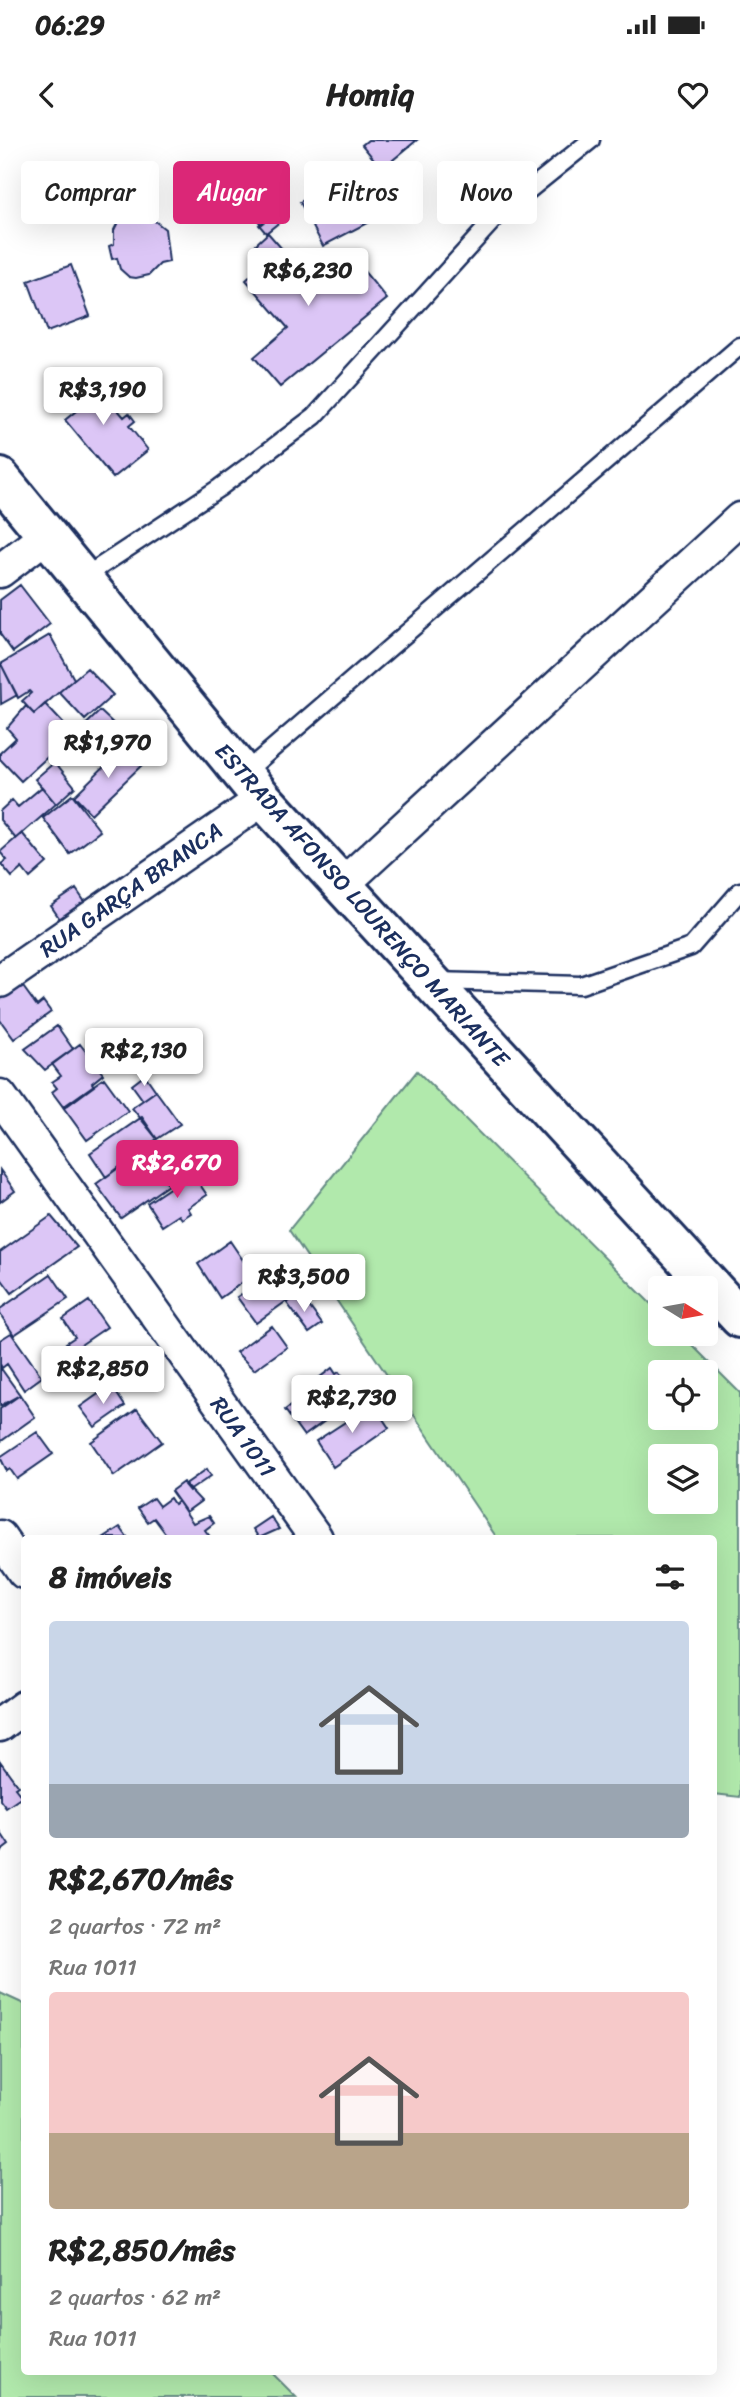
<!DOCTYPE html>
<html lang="pt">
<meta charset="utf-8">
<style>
:root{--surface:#fff;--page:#f6f6f6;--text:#222;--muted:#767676;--accent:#db2777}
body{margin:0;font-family:Sriracha,sans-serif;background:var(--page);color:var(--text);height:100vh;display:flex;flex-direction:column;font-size:26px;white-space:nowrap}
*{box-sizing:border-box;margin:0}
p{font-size:23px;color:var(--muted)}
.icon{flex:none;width:38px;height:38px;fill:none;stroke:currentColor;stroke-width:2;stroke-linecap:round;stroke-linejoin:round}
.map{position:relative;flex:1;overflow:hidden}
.panel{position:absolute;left:21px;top:1395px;width:696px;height:840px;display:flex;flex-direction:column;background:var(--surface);border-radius:7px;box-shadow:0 7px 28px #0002}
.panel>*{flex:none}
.hud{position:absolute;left:21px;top:21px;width:698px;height:63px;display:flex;gap:14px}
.needle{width:46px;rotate:101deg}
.tools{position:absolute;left:648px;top:1136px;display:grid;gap:14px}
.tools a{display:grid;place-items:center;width:70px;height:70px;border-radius:7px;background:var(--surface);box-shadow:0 7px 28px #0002;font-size:35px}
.price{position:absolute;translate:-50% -60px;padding:0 16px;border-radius:7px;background:#fff;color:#222;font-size:23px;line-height:46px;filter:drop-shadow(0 2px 4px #0008)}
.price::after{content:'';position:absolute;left:50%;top:42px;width:21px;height:16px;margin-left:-10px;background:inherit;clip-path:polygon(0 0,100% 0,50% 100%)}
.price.selected{background:var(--accent);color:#fff}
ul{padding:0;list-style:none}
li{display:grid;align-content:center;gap:14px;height:371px;padding:0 28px}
li span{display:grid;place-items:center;height:217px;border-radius:7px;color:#555}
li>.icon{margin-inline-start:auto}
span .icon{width:126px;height:126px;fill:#fffc;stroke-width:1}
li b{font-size:30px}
h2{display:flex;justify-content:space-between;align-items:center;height:84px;padding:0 28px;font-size:30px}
.chip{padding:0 24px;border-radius:7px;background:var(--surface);box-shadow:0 7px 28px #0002;font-size:24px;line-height:63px}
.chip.selected{background:var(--accent);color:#fff}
.status{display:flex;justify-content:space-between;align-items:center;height:49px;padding:0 35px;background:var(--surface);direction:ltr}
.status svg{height:19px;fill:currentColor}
header{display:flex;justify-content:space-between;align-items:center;height:91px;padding:0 28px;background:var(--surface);font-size:32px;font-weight:800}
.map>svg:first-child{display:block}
</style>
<div class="status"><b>06:29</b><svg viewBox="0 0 49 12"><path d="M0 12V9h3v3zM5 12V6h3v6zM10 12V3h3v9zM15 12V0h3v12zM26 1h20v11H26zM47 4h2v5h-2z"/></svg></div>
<header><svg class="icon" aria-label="back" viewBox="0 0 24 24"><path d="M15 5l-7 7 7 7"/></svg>Homiq<svg class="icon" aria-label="heart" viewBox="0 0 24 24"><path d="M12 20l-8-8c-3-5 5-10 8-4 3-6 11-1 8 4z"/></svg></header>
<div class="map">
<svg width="740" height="2257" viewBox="0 0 740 2257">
<rect width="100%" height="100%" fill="#fff"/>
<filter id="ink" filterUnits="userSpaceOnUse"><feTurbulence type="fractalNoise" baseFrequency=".0143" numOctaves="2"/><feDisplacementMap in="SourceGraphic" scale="14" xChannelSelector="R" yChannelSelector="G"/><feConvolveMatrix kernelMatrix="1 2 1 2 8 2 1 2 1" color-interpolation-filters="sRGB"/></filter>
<g filter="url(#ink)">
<path fill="#b1e9ac" stroke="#668c85" stroke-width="2" fill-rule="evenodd" d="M 417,931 L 660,1173 L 660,1194 L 681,1194 L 740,1253 L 740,1657 L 714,1654 L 714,1398 L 497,1398 L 289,1090 ZM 660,1232 L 705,1232 L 705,1278 L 660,1278 ZM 660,1316 L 705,1316 L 705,1362 L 660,1362 Z
M 0,1853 L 24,1864 L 24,2231 L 270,2231 L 296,2257 L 0,2257 Z"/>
<path fill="#dcc6f6" stroke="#1b2f5e" stroke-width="2" d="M 368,0 L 417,0 L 382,29 L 362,5 Z
M 363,29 L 386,73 L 323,106 L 300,62 Z
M 270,55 L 281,68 L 261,84 L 250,71 Z
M 281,68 L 287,76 L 266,93 L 259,85 Z
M 136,75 L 151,78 L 165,89 L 169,122 L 160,124 L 149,135 L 136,138 L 129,137 L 120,129 L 117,118 L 112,119 L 109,106 L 114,104 L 114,90 L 118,82 Z
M 268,93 L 298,127 L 310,116 L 336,145 L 358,124 L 387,159 L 280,247 L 254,217 L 288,188 L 246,140 L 269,119 L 256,104 Z
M 71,125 L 90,176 L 47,192 L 28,141 Z
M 87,234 L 124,277 L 129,273 L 135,281 L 129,286 L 148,310 L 113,338 L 65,280 L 76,271 L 63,254 Z
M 20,445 L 50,484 L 13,512 L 0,494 L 0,460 Z
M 50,495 L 74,539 L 34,574 L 22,561 L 31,553 L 29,551 L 18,558 L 1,524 Z
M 1,524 L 17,555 L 1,564 L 0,525 Z
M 87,528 L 113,555 L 85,580 L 59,552 Z
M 45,564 L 73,594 L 21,641 L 0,619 L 0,613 L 16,598 L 7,588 L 26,566 L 34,574 Z
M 100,571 L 116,586 L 88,614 L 85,610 L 80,615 L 67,603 Z
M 125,606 L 143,624 L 91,674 L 74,656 Z
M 55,622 L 75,647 L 56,664 L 35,639 Z
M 42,647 L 56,664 L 16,699 L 0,680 L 0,671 L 12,660 L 18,667 Z
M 72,655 L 100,691 L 70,714 L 43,678 Z
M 22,693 L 47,723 L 30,738 L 22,728 L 12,737 L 1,724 L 7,720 L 0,712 Z
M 76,749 L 87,765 L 62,782 L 51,766 Z
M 21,844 L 37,866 L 43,861 L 51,872 L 14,899 L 0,880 L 0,859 Z
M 57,886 L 73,909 L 45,930 L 25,909 Z
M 80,904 L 103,934 L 92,943 L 94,946 L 64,968 L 52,952 L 57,948 L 52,942 L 61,936 L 52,924 Z
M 145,935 L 156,951 L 143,960 L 132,945 Z
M 104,938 L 128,971 L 87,1000 L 63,967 Z
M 156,951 L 180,984 L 157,999 L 132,968 Z
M 142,977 L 157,999 L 106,1037 L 90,1013 Z
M 152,1004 L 168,1026 L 160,1032 L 168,1045 L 121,1078 L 96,1044 Z
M 181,1015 L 192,1026 L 172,1041 L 165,1032 L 180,1025 L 176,1018 Z
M 0,1030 L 15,1051 L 0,1062 Z
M 192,1033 L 207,1055 L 188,1068 L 191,1073 L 182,1079 L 179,1075 L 162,1086 L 147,1063 Z
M 51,1076 L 77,1107 L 12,1153 L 0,1137 L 0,1112 Z
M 230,1101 L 253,1135 L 220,1158 L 198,1124 Z
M 277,1119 L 299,1152 L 256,1183 L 237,1157 L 267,1137 L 262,1129 Z
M 51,1134 L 68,1159 L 14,1195 L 0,1174 L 0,1169 Z
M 300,1154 L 322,1184 L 309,1193 L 287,1163 Z
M 89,1161 L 107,1187 L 72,1211 L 66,1203 L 75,1197 L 63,1179 Z
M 272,1186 L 287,1207 L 254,1230 L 236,1212 Z
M 11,1193 L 42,1237 L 24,1250 L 7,1224 L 2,1228 L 0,1224 L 0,1200 Z
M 0,1227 L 20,1255 L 0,1266 Z
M 332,1228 L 336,1234 L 339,1232 L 358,1256 L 334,1274 L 311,1244 Z
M 111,1245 L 125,1266 L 95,1287 L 80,1267 Z
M 313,1249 L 333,1275 L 304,1296 L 285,1270 Z
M 20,1255 L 35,1277 L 0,1302 L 0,1269 Z
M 373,1264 L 389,1288 L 333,1327 L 316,1301 Z
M 137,1269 L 162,1302 L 114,1336 L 91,1302 Z
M 37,1292 L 53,1314 L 17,1339 L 10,1329 L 7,1331 L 0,1317 Z
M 207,1329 L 211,1336 L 189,1351 L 184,1345 Z
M 183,1342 L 201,1361 L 186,1372 L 171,1351 Z
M 153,1358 L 159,1366 L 170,1358 L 174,1364 L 178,1361 L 193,1383 L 209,1376 L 214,1383 L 205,1390 L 211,1398 L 169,1398 L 154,1378 L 148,1382 L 138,1368 Z
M 271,1377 L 279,1389 L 259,1398 L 253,1389 Z
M 120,1387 L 128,1398 L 103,1398 Z
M 0,1621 L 18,1646 L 15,1648 L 22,1657 L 6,1668 L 0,1660 Z
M 1,1693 L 9,1705 L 0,1712 L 0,1694 Z"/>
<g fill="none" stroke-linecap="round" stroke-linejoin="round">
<defs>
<path id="service" d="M 81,439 L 219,348 L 315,276 L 498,75 L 591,0
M 243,634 L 740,206
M 435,841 L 581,845 L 691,807 L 740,751"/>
<path id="minor" d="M 0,431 L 46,396
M 342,745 L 740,379
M 0,841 L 263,659
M 0,956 L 316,1398
M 0,1397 L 24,1432
M 0,1585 L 24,1567"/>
<path id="secondary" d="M 0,338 L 263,659 L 740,1178"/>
</defs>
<use href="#service" stroke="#1b2f5e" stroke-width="21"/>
<use href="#minor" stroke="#1b2f5e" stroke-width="37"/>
<use href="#secondary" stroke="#1b2f5e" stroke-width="44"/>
<use href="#service" stroke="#fff" stroke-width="16"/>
<use href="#minor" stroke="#fff" stroke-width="32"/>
<use href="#secondary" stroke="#fff" stroke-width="38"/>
</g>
</g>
<g text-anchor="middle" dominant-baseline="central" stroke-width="5" stroke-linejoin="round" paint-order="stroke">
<g font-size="23" fill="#1b2f5e" stroke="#fff">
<text transform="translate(131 750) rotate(-35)">RUA GARÇA BRANCA</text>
<text transform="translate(362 765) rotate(48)">ESTRADA AFONSO LOURENÇO MARIANTE</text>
<text transform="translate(243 1297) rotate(54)">RUA 1011</text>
</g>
</g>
</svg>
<div class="tools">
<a><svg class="needle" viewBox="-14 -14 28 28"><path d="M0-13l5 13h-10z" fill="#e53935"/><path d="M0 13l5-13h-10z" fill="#767676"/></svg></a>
<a><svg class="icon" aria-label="locate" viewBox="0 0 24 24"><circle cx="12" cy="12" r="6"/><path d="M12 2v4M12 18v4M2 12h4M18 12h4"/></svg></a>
<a><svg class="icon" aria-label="layers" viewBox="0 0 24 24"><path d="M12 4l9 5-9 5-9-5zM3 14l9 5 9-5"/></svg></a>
</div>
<b class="price" style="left:308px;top:168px">R$6,230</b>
<b class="price" style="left:103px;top:287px">R$3,190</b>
<b class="price" style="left:108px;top:640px">R$1,970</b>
<b class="price" style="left:144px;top:948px">R$2,130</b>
<b class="price selected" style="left:177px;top:1060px">R$2,670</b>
<b class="price" style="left:304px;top:1174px">R$3,500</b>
<b class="price" style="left:103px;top:1266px">R$2,850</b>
<b class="price" style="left:352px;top:1295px">R$2,730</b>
<div class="hud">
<a class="chip">Comprar</a>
<a class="chip selected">Alugar</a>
<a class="chip">Filtros</a>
<a class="chip">Novo</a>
</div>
<section class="panel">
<h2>8 imóveis<svg class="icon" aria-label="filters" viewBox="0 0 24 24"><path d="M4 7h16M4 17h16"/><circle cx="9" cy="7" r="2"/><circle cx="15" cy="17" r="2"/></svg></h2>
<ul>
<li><span style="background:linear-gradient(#c9d6e8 75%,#9aa5b1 0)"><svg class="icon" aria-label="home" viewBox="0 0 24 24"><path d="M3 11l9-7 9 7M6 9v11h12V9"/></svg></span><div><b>R$2,670/mês</b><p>2 quartos · 72 m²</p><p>Rua 1011</p></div></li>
<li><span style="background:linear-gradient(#f6c9c9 65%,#b9a48a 0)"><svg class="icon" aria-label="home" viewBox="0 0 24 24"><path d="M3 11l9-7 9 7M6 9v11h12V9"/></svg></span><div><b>R$2,850/mês</b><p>2 quartos · 62 m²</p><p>Rua 1011</p></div></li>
</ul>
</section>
</div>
